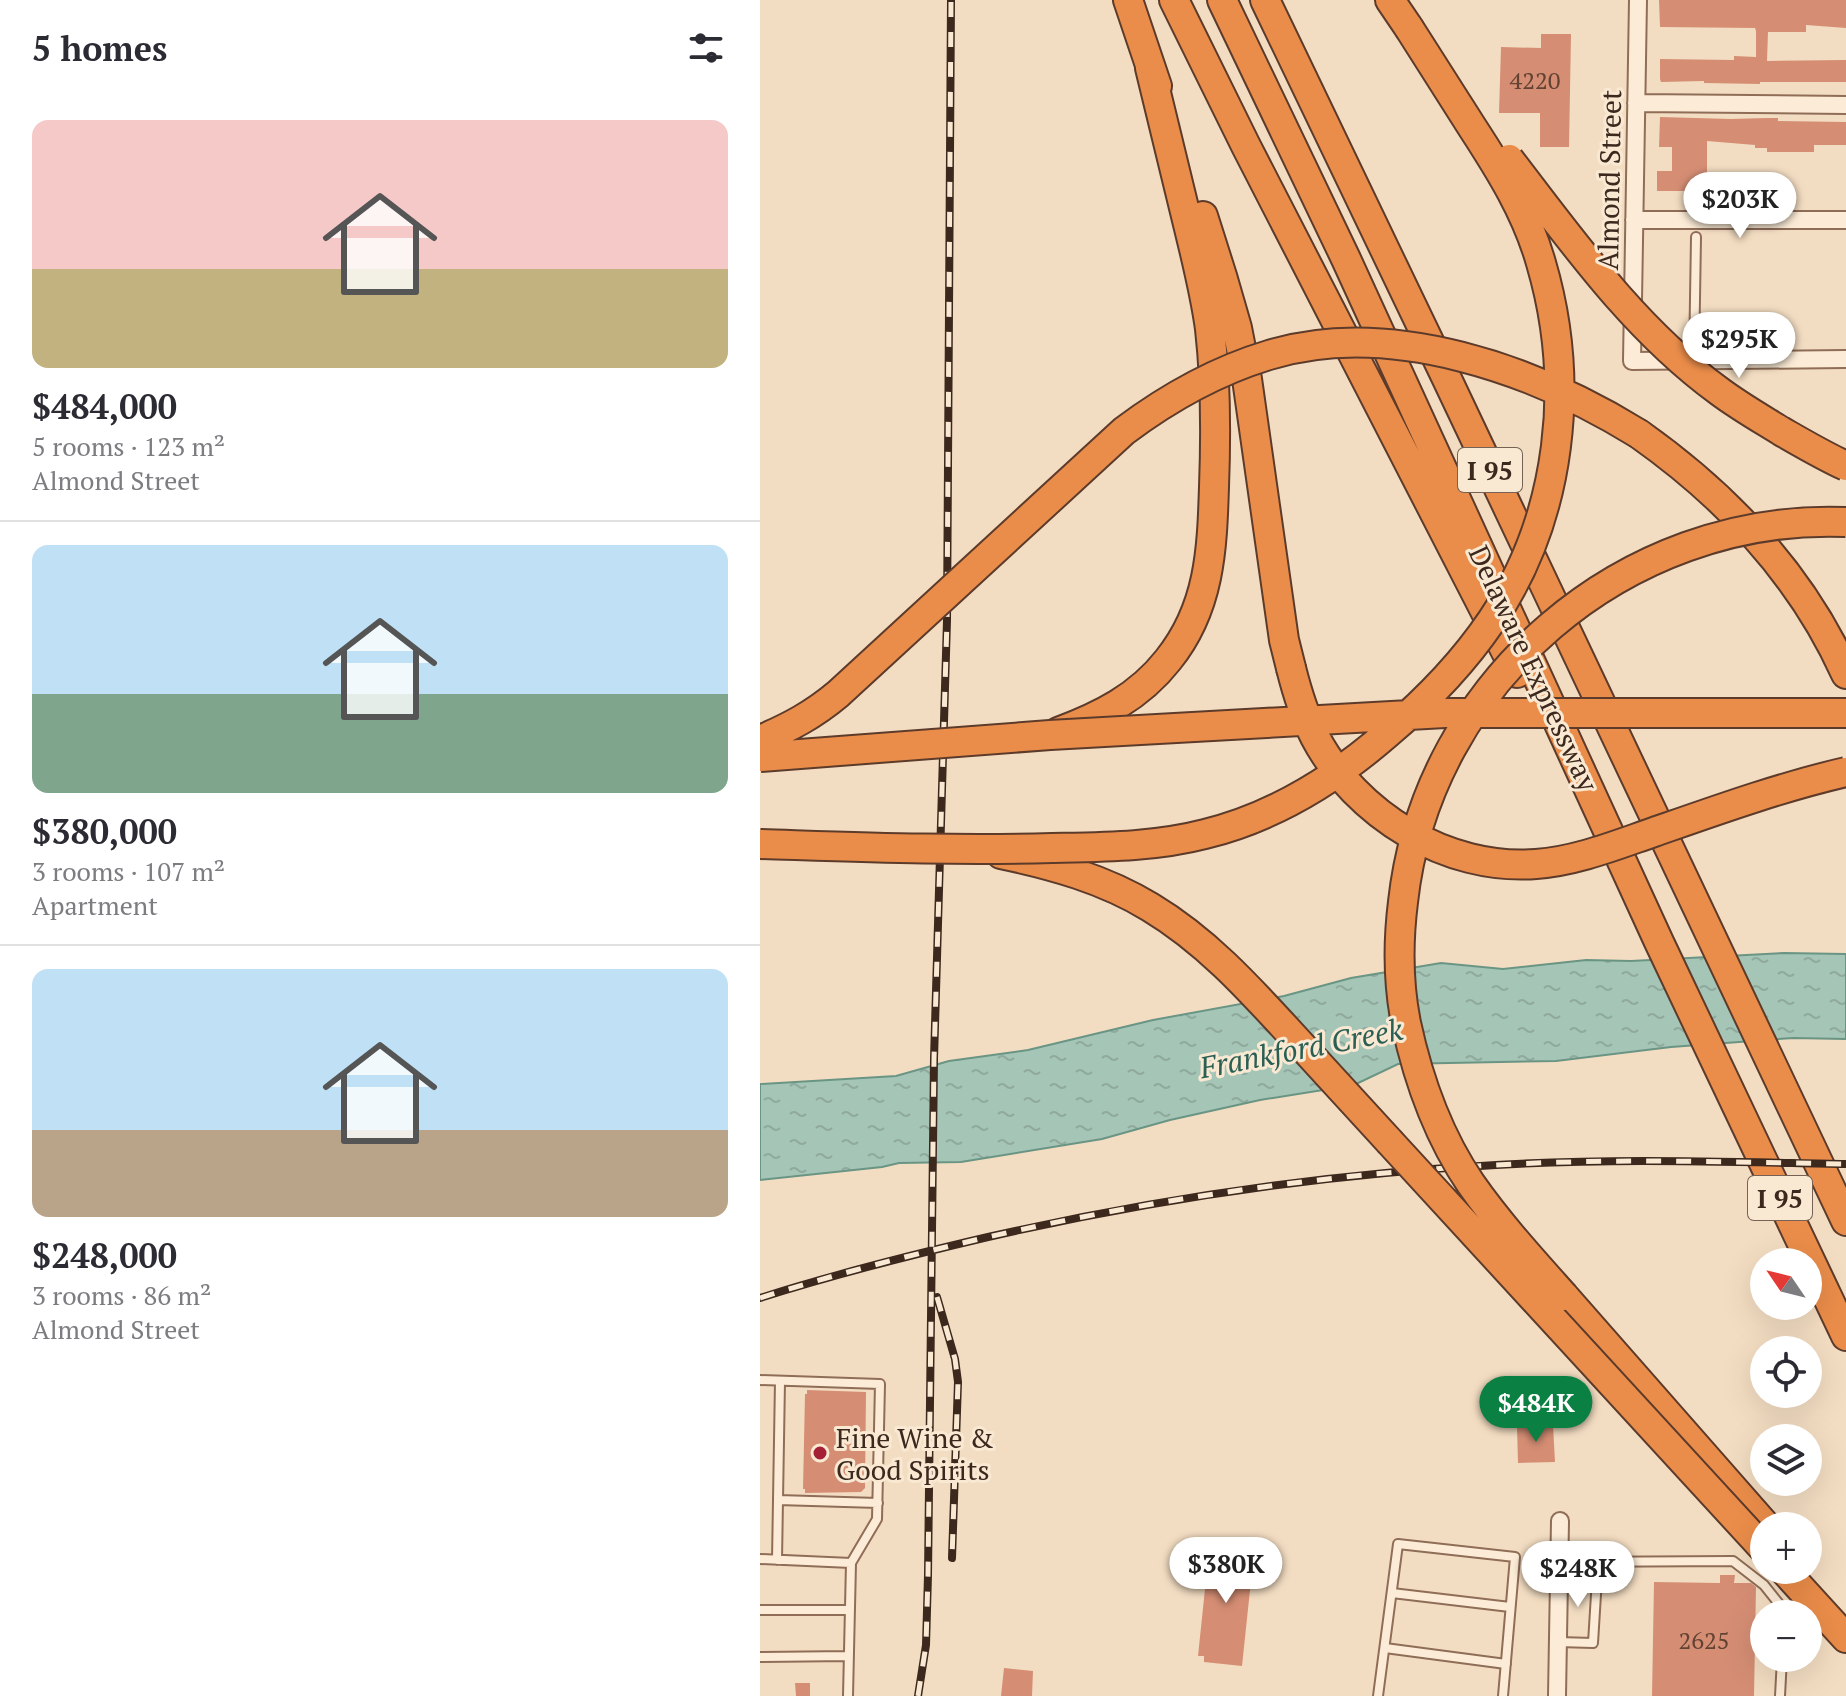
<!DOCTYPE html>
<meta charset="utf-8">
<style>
:root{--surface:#fff;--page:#f2f2f3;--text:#2b2b33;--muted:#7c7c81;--line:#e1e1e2;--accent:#0b8043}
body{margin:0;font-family:"PT Serif",serif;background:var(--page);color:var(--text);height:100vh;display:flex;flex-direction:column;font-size:30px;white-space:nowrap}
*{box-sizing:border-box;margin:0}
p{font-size:26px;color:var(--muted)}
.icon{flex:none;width:44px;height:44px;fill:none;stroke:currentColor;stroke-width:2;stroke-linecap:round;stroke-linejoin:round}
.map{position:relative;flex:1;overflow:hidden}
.details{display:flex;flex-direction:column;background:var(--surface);width:760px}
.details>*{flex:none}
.needle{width:52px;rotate:305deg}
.tools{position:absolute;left:990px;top:1248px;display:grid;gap:16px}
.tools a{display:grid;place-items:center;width:72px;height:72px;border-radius:50%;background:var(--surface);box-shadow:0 8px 32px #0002;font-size:40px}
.price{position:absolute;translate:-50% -68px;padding:0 18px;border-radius:28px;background:#fff;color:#222;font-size:26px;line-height:52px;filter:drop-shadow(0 2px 4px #0008)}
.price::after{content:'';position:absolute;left:50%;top:48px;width:24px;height:18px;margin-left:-12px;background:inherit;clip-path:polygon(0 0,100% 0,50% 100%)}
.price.active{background:var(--accent);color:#fff}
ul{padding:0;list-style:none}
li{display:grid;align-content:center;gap:16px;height:424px;padding:0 32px}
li+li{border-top:2px solid var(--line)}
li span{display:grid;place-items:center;height:248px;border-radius:16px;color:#555}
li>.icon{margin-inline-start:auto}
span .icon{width:144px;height:144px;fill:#fffc;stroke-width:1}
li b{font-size:34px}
h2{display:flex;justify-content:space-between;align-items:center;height:96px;padding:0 32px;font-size:34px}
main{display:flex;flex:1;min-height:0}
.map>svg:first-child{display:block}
</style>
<main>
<section class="details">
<h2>5 homes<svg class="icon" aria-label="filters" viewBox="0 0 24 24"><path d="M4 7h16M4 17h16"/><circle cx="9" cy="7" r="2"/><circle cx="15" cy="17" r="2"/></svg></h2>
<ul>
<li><span style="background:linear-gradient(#f6c9c9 60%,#c2b280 0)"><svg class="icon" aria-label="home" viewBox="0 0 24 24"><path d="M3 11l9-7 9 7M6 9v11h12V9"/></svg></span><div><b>$484,000</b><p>5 rooms · 123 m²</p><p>Almond Street</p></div></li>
<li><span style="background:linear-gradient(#bfe0f5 60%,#7fa58c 0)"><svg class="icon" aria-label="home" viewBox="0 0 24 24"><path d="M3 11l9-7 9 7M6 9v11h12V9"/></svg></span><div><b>$380,000</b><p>3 rooms · 107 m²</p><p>Apartment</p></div></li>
<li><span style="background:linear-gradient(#bfe0f5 65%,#b9a48a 0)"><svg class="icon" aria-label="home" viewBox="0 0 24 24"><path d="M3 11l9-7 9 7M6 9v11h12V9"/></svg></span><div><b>$248,000</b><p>3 rooms · 86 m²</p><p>Almond Street</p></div></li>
</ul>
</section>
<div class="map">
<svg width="1086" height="1696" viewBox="0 0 1086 1696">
<defs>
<pattern id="water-ripples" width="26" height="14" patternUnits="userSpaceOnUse" patternTransform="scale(2)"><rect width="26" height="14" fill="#a5c5b7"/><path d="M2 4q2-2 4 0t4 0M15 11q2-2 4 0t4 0" fill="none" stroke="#8fa99d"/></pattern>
</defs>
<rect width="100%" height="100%" fill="#f3ddc2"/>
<path fill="url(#water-ripples)" stroke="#6a9584" stroke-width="2" d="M 1024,953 L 1086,954 L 1086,1039 L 1033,1038 L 911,1047 L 796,1061 L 638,1064 L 594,1085 L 500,1100 L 410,1120 L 342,1139 L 201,1162 L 139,1163 L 122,1167 L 0,1180 L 0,1084 L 136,1076 L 189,1061 L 268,1050 L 393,1020 L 524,996 L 591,978 L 681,963 L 743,969 L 826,960 L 871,961 Z"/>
<path fill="#d58e74" d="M 899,0 L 1086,0 L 1086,28 L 1046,25 L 1046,32 L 1008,32 L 1007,61 L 1086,60 L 1086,82 L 1000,82 L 1000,84 L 944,83 L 944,81 L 901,82 L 900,79 L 900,59 L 974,60 L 974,56 L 996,57 L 996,31 L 995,28 L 900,27 Z
M 781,34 L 811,34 L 809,147 L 780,147 L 780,113 L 739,113 L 741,47 L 781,48 Z
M 900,117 L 971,119 L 1006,118 L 1018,118 L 1018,121 L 1086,122 L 1086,145 L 1054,145 L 1054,152 L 1007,152 L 1007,148 L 995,148 L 995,145 L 947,141 L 947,176 L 935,176 L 935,191 L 897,191 L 897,171 L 912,171 L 912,147 L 899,147 Z
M 47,1390 L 106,1392 L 105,1488 L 101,1492 L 45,1493 L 45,1489 L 43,1489 L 45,1394 L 47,1394 Z
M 793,1425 L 795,1462 L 758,1463 L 757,1427 Z
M 450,1541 L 468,1543 L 467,1549 L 494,1552 L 482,1666 L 444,1662 L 444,1656 L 438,1656 Z
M 960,1575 L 975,1575 L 974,1583 L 991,1583 L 996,1587 L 994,1696 L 892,1696 L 894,1582 L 960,1583 Z
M 244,1668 L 273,1671 L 272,1696 L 241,1696 Z
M 35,1683 L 50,1683 L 50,1696 L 36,1696 Z"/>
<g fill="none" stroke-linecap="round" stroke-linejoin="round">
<defs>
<path id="service" d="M 934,360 L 936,237
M 0,1380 L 120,1384 L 117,1519 L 91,1563 L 88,1696
M 18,1500 L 118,1503
M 0,1559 L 91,1563
M 17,1560 L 20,1381
M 799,1562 L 973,1561 L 1004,1585 L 1024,1610 L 1024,1614
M 632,1593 L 750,1607
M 0,1610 L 89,1610
M 798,1642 L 833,1643 L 838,1562
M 625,1648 L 746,1664
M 0,1657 L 88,1656
M 618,1696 L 638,1544 L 755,1557 L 743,1696
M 1020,1696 L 1022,1658"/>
<path id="minor" d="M 878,0 L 872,361 L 1086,359
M 876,103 L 1086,105
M 874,220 L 1086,220
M 797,1696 L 800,1521"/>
<path id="motorway" d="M 368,0 L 397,86
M 414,0 L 486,146 L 757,673
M 462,0 L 586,259 L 899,942 L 1086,1336
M 505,0 L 687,379 L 1086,1221
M 630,0 L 649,28
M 443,216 L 462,276 L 477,328 L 487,379 L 524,640 L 531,668
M 879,434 C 968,497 1041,574 1086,674
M 298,732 C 341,716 379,697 408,660 C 450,608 452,550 454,487 C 456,434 456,382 450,329 C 445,291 435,253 426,216 C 414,167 402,117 390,68
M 241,854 C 293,865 344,879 390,907 C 445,940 487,986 530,1033 C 563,1069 596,1105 629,1141
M 804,1296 L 1006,1526
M 1024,1570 L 1086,1638"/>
</defs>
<use href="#service" stroke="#8f6d57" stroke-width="12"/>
<use href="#minor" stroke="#8f6d57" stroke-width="20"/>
<use href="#motorway" stroke="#5d3b2b" stroke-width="32"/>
<use href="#service" stroke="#fcecd7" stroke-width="8"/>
<use href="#minor" stroke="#fcecd7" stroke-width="16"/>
<use href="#motorway" stroke="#eb8d4a" stroke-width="28"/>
<defs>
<path id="rail" d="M 177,1297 L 195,1359 L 198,1382 L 192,1558
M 0,1298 C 75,1274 151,1255 228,1237 C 395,1199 564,1174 736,1165 C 852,1158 969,1162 1086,1164
M 158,1696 L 166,1645 L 168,1575 L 174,1059 L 187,620 L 191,0"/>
</defs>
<use href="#rail" stroke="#3d281d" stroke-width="8"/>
<use href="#rail" stroke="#f9e9d3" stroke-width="5" stroke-dasharray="15" stroke-linecap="butt"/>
<defs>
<path id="motorway-bridge" d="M 749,159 C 812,241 874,329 959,391 C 979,406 1000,418 1021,431 C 1042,443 1064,456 1086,466
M 531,668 C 537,692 544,715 555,737 C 596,815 687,871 776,864 C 817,861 856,845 894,832 C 957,810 1021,787 1086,772
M 0,740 C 30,727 53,715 78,694 L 364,431 C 408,398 456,371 509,355 C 630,318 776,370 879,434
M 0,757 L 290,735 L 685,713 L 1086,713
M 0,844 C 97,847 195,851 292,848 C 343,847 395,847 445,834 C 515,817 574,780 628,733 C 667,700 703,663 732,620 C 802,516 816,382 781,263 C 767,213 740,170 712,127 C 691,94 670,61 649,28
M 629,1141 L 1004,1549
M 804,1296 C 772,1260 739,1224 711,1184 C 679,1137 658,1079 646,1023 C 638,983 638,942 643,902 C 667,682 865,513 1086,522"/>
</defs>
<use href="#motorway-bridge" stroke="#5d3b2b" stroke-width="32" stroke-linecap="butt"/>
<use href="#motorway-bridge" stroke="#eb8d4a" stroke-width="28"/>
</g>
<circle fill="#a52034" stroke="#f9e9d3" stroke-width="3" cx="60" cy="1453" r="8"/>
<g text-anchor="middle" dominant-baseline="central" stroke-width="6" stroke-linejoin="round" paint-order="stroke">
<g font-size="24" fill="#634233">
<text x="775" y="80">4220</text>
<text x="944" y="1640">2625</text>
</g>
<g fill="#f9e9d3" stroke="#756254" stroke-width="2">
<rect x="698" y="448" width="64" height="44" rx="6"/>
<rect x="988" y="1176" width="64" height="44" rx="6"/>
</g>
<g font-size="26" font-weight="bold" fill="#3d281d">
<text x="730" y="470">I 95</text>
<text x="1020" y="1198">I 95</text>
</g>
<g font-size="28" fill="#3d281d" stroke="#f9e9d3">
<text transform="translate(849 180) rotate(-89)">Almond Street</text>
<text transform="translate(774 668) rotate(65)">Delaware Expressway</text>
</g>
<g font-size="28" fill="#3d281d" stroke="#f9e9d3" text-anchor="start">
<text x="76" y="1437">Fine Wine &amp;<tspan x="76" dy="32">Good Spirits</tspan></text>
</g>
<g font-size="30" font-style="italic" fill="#2a5f54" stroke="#f9e9d3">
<text transform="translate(541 1048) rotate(-11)">Frankford Creek</text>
</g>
</g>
</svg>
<div class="tools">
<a><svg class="needle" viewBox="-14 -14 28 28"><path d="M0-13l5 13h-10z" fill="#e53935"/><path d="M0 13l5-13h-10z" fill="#7c7c81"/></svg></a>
<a><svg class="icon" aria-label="locate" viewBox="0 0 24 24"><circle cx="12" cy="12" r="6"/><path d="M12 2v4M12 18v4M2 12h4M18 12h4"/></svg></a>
<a><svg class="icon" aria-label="layers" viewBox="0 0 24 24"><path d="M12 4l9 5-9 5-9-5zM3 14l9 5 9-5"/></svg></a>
<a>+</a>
<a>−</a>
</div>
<b class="price" style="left:980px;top:240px">$203K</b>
<b class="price" style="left:979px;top:380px">$295K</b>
<b class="price active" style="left:776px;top:1444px">$484K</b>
<b class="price" style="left:466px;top:1605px">$380K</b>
<b class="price" style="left:818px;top:1609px">$248K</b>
</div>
</main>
